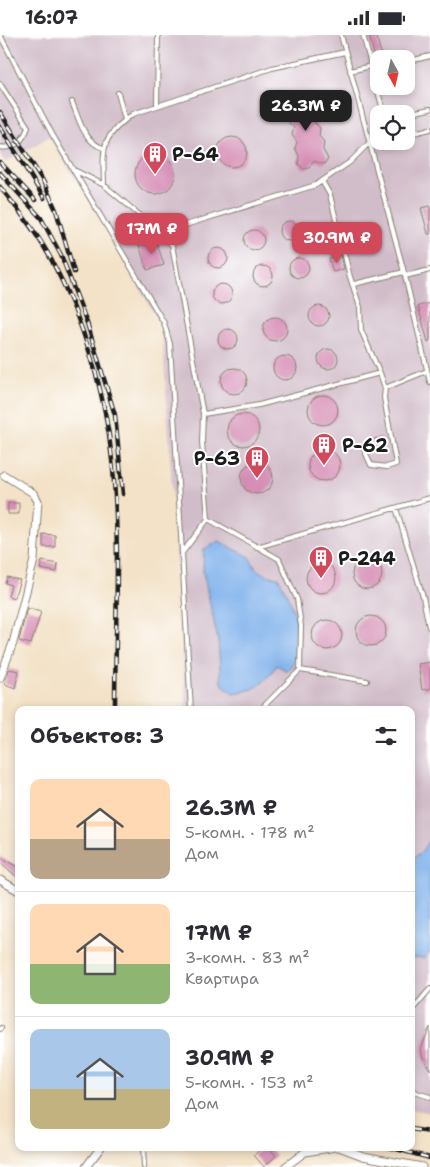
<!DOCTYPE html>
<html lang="ru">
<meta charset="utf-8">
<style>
:root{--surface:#fff;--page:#f7f7f7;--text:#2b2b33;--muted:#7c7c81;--line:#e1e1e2;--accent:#d1495b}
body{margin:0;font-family:"Shantell Sans",sans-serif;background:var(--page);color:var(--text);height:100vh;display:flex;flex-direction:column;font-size:19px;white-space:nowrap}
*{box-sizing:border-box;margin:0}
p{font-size:16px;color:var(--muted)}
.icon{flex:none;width:28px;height:28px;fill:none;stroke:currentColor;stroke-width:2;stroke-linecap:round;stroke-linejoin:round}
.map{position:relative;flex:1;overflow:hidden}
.drawer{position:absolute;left:15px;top:671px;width:400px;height:445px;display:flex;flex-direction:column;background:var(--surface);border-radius:10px;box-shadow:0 2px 8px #0003}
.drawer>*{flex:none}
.needle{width:32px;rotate:172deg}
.tools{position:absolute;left:370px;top:15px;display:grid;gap:10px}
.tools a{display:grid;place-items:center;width:45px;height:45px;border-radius:10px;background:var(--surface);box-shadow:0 2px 8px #0003;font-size:25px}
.price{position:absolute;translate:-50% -42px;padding:0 11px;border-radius:10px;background:var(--accent);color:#fff;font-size:16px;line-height:32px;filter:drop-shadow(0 1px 2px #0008)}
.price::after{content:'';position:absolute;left:50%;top:30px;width:15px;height:11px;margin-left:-8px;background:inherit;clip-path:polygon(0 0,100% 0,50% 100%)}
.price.current{background:#222;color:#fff}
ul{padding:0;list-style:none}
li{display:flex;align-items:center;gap:15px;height:125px;padding:0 15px}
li+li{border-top:1px solid var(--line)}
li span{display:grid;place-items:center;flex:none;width:140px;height:100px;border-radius:10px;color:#555}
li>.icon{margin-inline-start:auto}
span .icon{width:60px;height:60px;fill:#fffc;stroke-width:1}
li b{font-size:21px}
h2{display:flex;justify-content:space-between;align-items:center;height:60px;padding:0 15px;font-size:21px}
.status{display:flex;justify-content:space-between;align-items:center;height:35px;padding:0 25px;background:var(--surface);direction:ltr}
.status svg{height:14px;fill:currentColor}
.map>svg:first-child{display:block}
</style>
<div class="status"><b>16:07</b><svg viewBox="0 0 49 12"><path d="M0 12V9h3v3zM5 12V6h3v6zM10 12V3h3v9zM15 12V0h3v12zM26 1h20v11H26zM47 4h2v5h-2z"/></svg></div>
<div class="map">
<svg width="430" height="1132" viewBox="0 0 430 1132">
<rect width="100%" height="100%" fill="#fff"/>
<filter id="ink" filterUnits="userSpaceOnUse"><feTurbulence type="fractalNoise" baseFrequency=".02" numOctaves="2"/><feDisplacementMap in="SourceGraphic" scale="10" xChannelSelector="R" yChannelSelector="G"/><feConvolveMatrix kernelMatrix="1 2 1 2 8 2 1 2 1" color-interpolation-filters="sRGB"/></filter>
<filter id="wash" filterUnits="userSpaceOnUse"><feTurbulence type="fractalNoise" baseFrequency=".0096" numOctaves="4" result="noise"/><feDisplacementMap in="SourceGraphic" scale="20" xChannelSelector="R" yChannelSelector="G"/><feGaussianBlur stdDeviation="1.12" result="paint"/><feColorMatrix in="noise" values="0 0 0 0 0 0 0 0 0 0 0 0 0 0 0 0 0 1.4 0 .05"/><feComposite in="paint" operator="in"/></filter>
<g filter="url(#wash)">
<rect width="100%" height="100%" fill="#f3e2c7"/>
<path fill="#d1bdc9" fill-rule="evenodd" d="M 0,0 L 430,0 L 430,1078 L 411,1074 L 411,675 L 186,675 L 162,293 L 113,203 L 49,102 L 6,127 L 0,121 ZM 379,24 L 406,24 L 406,51 L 379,51 ZM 379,79 L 406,79 L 406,106 L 379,106 Z"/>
<path fill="#7fb1eb" stroke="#4e6684" d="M 219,506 L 250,522 C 254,536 264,541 278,542 C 293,567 310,612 287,636 L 277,630 C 262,650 259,655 233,658 L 221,648 L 218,605 L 203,537 L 204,514 Z
M 430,804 L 430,916 L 424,923 L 411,922 L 411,825 L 421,817 Z"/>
<g id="blocks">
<path fill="#d58cb4" d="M 369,0 L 376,0 L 381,18 L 374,20 Z
M 308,60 L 314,66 L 312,73 L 317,82 L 314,87 L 320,93 L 319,101 L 324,107 L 323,115 L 328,124 L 324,129 L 313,126 L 309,133 L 304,134 L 298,129 L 299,121 L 295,113 L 297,107 L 292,100 L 294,93 L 289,88 L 291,79 L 286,75 L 284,70 L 288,65 L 299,68 L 303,62 Z
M217 117a15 15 0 1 1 30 0a15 15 0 1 1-30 0Z
M135 139a20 20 0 1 1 40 0a20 20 0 1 1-40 0Z
M 430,171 L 430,199 L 428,199 L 421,173 Z
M279 196a10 10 0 1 1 20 0a10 10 0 1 1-20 0Z
M244 205a10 10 0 1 1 20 0a10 10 0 1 1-20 0Z
M 156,205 L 164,230 L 147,235 L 139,210 Z
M208 223a10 10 0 1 1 20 0a10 10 0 1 1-20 0Z
M 341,220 L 344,234 L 333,237 L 329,224 Z
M289 233a10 10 0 1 1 20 0a10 10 0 1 1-20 0Z
M253 241a10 10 0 1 1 20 0a10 10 0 1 1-20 0Z
M212 259a10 10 0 1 1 20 0a10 10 0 1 1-20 0Z
M 430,268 L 430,306 L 428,307 L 418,271 Z
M309 281a10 10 0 1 1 20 0a10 10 0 1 1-20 0Z
M263 294a12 12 0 1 1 24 0a12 12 0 1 1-24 0Z
M218 304a10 10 0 1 1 20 0a10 10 0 1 1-20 0Z
M318 324a10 10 0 1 1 20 0a10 10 0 1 1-20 0Z
M273 333a12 12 0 1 1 24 0a12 12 0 1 1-24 0Z
M221 346a13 13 0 1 1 26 0a13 13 0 1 1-26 0Z
M308 375a15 15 0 1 1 30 0a15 15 0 1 1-30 0Z
M227 395a16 16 0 1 1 32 0a16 16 0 1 1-32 0Z
M 382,402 L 385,413 L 374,416 L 371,405 Z
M308 430a16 16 0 1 1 32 0a16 16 0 1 1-32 0Z
M241 443a16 16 0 1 1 32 0a16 16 0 1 1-32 0Z
M 8,468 L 19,468 L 19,479 L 8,479 Z
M 43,499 L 55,500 L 55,512 L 43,512 Z
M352 539a15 15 0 1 1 30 0a15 15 0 1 1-30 0Z
M 42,526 L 58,529 L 57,537 L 40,534 Z
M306 543a15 15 0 1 1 30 0a15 15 0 1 1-30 0Z
M 7,542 L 20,545 L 14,563 L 8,561 L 11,550 L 5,548 Z
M 27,573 L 41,577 L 31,609 L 19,606 Z
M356 596a15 15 0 1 1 30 0a15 15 0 1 1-30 0Z
M312 600a15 15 0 1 1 30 0a15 15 0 1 1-30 0Z
M 430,627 L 430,654 L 422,655 L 418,629 Z
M 9,634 L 19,636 L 15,653 L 5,649 Z
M 0,822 L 19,832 L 19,844 L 0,827 Z
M 430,992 L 430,1035 L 423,1023 L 421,1014 Z
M 264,1112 L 269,1112 L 276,1121 L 264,1132 L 254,1120 Z"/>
</g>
</g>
<g filter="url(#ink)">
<use href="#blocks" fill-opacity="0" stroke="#887f72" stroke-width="1"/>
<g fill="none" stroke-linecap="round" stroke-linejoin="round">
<defs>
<path id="service" d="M 0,0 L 52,99 L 164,288 L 170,309 L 191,675
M 341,0 L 405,241 L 430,347
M 363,0 L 384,79
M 406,27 L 430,21
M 350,36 L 371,31
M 0,49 L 28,92 C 24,105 14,115 0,112
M 118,58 L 125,85
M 72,67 C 79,84 84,107 103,113
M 157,71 L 158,0
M 406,79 L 430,74
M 406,100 L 430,94
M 76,136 L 104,150 L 156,194 L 182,191 L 316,150 L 350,127 L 368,109 L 381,106
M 322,146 L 330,160 L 350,242 L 360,272 L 361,295 L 380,338
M 104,150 C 103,112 100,103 133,79 L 272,33 L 345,17
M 156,194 L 172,210 L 203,379
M 172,210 L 182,191
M 405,241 L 430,235
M 354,249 L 404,237
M 363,412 L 371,430 L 387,432 L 396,429 L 384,363 L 385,353
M 396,473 L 423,562 L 429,592
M 257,512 L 430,463
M 182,518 L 208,484
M 300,635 L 367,646
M 260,675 L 300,635 L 301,591 L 297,564 L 279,524 L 208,484 L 202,407 L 203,379 L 259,370 L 380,338 L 385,353 L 427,336
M 411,976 L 430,954
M 0,994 L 1,993
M 411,1053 L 417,1058 L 430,1062
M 143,1112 L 144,1132"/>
<path id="minor" d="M 0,643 L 13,608 L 34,525 L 38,466 L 33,458 L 4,440
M 0,845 L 19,856
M 339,1112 L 363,1121 L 422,1132
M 86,1132 L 101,1112
M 285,1132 L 305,1117 L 336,1112"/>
</defs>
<use href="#service" stroke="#887f72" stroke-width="6"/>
<use href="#minor" stroke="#887f72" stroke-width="9"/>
<use href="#service" stroke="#fff" stroke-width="4"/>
<use href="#minor" stroke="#fff" stroke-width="7"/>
<defs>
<path id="rail" d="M 0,77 L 43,146 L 56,175 L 74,237
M 0,92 L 44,163
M 0,127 L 35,165
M 0,138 L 41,183 L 61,220 L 87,288 L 115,380 L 123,459
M 0,152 C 19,175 38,199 52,226 C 83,284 106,360 112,425 C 121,507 115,592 115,675
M 411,1094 L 430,1097
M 389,1112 L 430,1123"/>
</defs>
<use href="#rail" stroke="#1c1c1c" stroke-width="4.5"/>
<use href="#rail" stroke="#fff" stroke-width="2.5" stroke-dasharray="8" stroke-linecap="butt"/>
</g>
</g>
<defs>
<symbol id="building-pin" viewBox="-11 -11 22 30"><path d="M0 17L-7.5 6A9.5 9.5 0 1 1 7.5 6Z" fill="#d1495b" stroke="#fff"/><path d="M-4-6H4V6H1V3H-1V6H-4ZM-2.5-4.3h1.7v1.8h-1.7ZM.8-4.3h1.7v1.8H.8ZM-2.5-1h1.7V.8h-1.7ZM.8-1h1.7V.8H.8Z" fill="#fff"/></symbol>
</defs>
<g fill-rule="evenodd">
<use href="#building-pin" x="141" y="105" width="28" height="38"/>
<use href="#building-pin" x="310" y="396" width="28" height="38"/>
<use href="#building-pin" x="243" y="409" width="28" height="38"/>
<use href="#building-pin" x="307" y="509" width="28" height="38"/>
</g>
<g text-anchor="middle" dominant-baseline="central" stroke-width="4" stroke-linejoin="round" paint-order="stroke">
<g font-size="19" font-weight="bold" fill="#1c1c1c" stroke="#fff" text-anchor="start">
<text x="172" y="119">Р-64</text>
<text x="342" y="410">Р-62</text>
<text x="240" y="423" text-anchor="end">Р-63</text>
<text x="338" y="523">Р-244</text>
</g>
</g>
</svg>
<div class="tools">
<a><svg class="needle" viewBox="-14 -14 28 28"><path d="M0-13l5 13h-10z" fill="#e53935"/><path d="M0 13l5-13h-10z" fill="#7c7c81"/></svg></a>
<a><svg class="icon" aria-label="locate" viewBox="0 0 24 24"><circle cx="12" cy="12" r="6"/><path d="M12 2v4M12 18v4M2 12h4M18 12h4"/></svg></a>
</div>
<b class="price current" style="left:306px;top:97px">26.3M ₽</b>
<b class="price" style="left:152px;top:220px">17M ₽</b>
<b class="price" style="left:337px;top:229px">30.9M ₽</b>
<section class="drawer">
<h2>Объектов: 3<svg class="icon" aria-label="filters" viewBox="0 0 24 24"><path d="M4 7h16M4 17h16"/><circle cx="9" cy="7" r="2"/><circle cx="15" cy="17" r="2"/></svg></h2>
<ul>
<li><span style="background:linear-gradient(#ffd9b3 60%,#b9a48a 0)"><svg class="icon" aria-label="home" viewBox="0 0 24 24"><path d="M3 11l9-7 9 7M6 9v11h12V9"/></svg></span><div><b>26.3M ₽</b><p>5-комн. · 178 m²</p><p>Дом</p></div></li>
<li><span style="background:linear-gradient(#ffd9b3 60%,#8fb573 0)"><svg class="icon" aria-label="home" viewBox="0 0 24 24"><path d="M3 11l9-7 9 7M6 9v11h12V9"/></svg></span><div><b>17M ₽</b><p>3-комн. · 83 m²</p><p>Квартира</p></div></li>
<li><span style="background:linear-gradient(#a9c7e8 60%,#c2b280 0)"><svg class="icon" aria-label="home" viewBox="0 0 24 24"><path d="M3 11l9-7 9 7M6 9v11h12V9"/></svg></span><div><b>30.9M ₽</b><p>5-комн. · 153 m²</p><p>Дом</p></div></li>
</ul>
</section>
</div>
